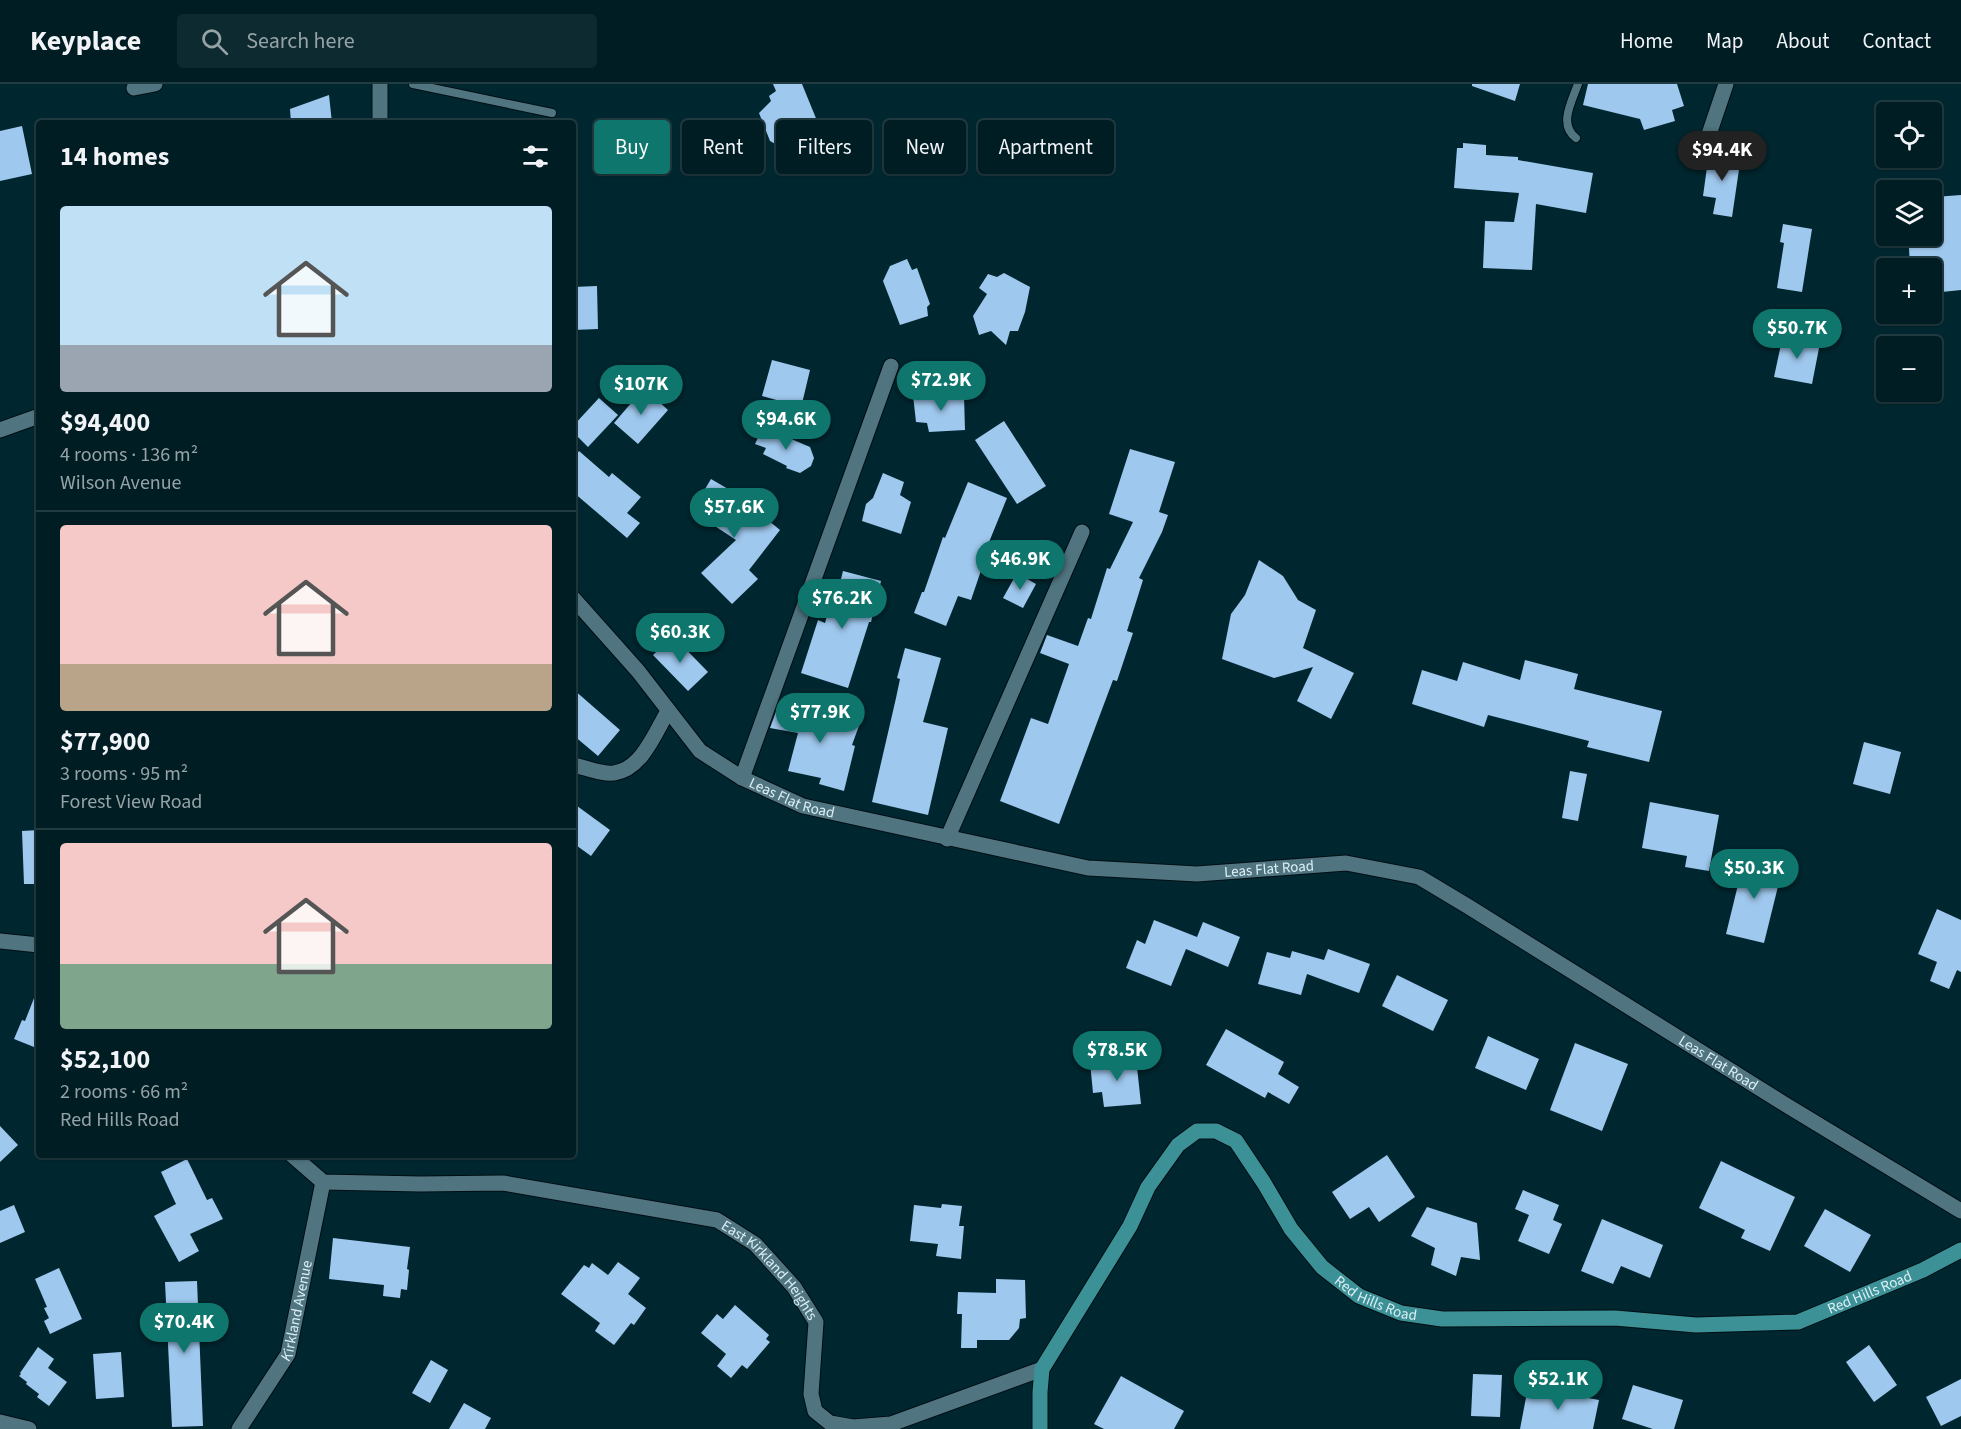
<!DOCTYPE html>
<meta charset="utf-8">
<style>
:root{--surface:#001d24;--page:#0e2a31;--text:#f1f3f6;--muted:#95a2a6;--line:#223b41;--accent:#0f766e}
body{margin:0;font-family:"Source Sans 3",sans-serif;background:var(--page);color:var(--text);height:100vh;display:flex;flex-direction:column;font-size:22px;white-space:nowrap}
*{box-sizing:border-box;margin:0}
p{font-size:20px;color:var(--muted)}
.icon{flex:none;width:33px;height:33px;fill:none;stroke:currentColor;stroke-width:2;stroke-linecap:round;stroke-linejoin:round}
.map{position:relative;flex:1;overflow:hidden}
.details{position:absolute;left:36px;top:36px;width:540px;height:1038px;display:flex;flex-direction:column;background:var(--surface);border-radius:6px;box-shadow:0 2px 4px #0004,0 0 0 2px var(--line)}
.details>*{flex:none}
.banner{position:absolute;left:594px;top:36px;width:570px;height:54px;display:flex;gap:12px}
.buttons{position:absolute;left:1876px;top:18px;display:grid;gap:12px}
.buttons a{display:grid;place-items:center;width:66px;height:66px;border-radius:6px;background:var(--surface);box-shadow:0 2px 4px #0004,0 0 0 2px var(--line);font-size:30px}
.price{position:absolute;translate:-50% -51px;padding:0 14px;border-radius:21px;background:var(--accent);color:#fff;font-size:20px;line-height:39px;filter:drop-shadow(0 2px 3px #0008)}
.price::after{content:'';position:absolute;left:50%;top:36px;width:18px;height:14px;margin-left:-9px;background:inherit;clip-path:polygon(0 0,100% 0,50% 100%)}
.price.selected{background:#222;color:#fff}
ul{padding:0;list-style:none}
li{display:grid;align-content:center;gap:12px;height:318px;padding:0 24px}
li+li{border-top:2px solid var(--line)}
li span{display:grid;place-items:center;height:186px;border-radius:6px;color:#555}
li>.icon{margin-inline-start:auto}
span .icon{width:108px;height:108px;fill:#fffc;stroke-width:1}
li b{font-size:26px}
h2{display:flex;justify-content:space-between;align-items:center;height:72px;padding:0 24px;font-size:26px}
.tag{padding:0 21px;border-radius:6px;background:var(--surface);box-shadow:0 2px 4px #0004,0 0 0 2px var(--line);font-size:21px;line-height:54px}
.tag.selected{background:var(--accent);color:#fff}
header{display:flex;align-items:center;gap:36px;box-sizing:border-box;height:84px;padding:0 30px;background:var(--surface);border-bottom:2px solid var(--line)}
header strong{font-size:28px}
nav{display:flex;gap:33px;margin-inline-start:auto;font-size:21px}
.search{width:420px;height:54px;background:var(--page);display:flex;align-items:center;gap:15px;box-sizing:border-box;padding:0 21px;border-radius:6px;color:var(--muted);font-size:22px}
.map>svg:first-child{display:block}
</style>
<header>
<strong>Keyplace</strong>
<div class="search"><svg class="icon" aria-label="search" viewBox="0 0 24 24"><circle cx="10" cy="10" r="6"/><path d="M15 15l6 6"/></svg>Search here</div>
<nav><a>Home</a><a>Map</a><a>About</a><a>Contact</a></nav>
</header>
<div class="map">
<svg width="1961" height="1345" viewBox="0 0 1961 1345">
<rect width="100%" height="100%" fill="#002730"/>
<path fill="#9fc8ee" d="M 773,0 L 802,0 L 822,49 L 779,62 L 770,57 L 759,29 L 771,17 L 769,12 L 776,7 Z
M 1472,0 L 1520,0 L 1515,17 L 1472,2 Z
M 1588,0 L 1677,0 L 1684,22 L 1672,26 L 1675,37 L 1644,46 L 1640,35 L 1583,21 Z
M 329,11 L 332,39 L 291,39 L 290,25 Z
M 22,42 L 32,90 L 0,97 L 0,47 Z
M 1463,59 L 1486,61 L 1486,71 L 1518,73 L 1518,76 L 1593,89 L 1586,129 L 1536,120 L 1532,186 L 1483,184 L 1485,137 L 1514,138 L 1519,109 L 1454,104 L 1457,64 L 1463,64 Z
M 1713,68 L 1741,72 L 1732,133 L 1713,130 L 1716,114 L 1703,112 L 1708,76 Z
M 1961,111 L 1961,206 L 1932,209 L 1932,184 L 1910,184 L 1909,164 L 1938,162 L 1934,113 Z
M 1783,140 L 1812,145 L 1802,208 L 1777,204 L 1784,159 L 1780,158 Z
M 907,175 L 912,186 L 917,184 L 930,220 L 927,223 L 928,232 L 900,241 L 883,197 L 890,182 Z
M 1004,189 L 1030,203 L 1025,228 L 1018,247 L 1010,247 L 1006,261 L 991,247 L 979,251 L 973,232 L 987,210 L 979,204 L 988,190 L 997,193 Z
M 597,202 L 598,245 L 573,246 L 573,203 Z
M 1783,251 L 1820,259 L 1812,300 L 1774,293 Z
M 772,276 L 810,286 L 800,328 L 779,322 L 780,317 L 762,312 Z
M 644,304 L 668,326 L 638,360 L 614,339 Z
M 913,311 L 964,312 L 965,346 L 929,348 L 927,339 L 916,338 Z
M 599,314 L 618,331 L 588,363 L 573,348 L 573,342 Z
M 1004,337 L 1046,402 L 1017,420 L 975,356 Z
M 763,343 L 810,363 L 814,374 L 811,382 L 800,389 L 786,384 L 787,382 L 763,370 L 766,364 L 755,360 Z
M 1130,365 L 1175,378 L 1159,428 L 1168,431 L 1162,448 L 1139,494 L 1143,496 L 1127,547 L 1133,549 L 1117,597 L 1113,596 L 1059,740 L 1000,717 L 1031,634 L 1048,640 L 1069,580 L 1040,569 L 1047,551 L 1078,562 L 1088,534 L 1091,535 L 1107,484 L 1110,485 L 1133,438 L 1109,430 Z
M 579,367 L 609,393 L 612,389 L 641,413 L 627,429 L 640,439 L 627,454 L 573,408 L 573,375 Z
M 883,389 L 904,398 L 900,411 L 911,418 L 901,450 L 862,437 L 866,420 L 873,414 Z
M 711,395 L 735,409 L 780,446 L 749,486 L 758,495 L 732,520 L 701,489 L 736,456 L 692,427 Z
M 968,398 L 1007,414 L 985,468 L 987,469 L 971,516 L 958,512 L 946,542 L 914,529 L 922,508 L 924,508 L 943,453 L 945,454 Z
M 1259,476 L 1283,492 L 1298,516 L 1316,526 L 1303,564 L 1354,589 L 1331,635 L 1297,617 L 1313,583 L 1274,594 L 1222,575 L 1231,530 L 1245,511 Z
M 843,487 L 881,497 L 871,538 L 869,538 L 848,604 L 801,589 L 818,536 L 825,539 L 836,498 L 840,499 Z
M 1017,489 L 1036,500 L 1023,524 L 1003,514 Z
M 673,552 L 708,588 L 688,607 L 653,571 Z
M 905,564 L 941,574 L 923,638 L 948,644 L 928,731 L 872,718 L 896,614 L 900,595 L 897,594 Z
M 1525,576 L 1578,590 L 1574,605 L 1662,627 L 1649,678 L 1587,663 L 1589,657 L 1488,631 L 1484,643 L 1412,620 L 1422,586 L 1457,597 L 1463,578 L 1520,596 Z
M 573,605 L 620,646 L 598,672 L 573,651 Z
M 805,618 L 860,639 L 852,661 L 855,662 L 844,707 L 819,700 L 821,694 L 788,687 L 798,649 L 770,644 L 777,625 L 802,630 Z
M 1864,658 L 1901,668 L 1890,710 L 1853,700 Z
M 1570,687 L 1587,690 L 1578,737 L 1562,734 Z
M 1650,718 L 1719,731 L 1709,787 L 1685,783 L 1687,772 L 1642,764 Z
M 573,719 L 610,746 L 591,772 L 573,759 Z
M 39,746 L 39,800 L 24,800 L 22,747 Z
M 1745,772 L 1783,782 L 1764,859 L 1726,850 Z
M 1937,825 L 1961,836 L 1961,888 L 1957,886 L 1949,905 L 1930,897 L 1937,878 L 1918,870 Z
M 1154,836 L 1197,853 L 1203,838 L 1240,853 L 1228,883 L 1186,865 L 1171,902 L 1126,884 L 1137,856 L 1145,860 Z
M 1328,865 L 1370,880 L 1359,909 L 1307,890 L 1301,911 L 1258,900 L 1267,868 L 1290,874 L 1292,867 L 1324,876 Z
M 1397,891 L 1448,916 L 1433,947 L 1382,922 Z
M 38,904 L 39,904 L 39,965 L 14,955 L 22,936 L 25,937 Z
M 1226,945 L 1284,978 L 1278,990 L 1299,1003 L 1289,1020 L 1268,1008 L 1265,1014 L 1206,981 Z
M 1488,952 L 1539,975 L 1526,1006 L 1475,984 Z
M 1575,959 L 1628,980 L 1602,1047 L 1550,1026 Z
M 1136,974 L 1141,1020 L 1104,1023 L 1102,1008 L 1093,1009 L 1090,978 Z
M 0,1042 L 18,1061 L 0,1078 Z
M 1387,1071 L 1415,1113 L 1379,1138 L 1369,1123 L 1350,1135 L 1332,1108 Z
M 187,1075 L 207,1116 L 212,1114 L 223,1135 L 190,1150 L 199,1167 L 179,1178 L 154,1132 L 176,1120 L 161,1088 Z
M 1721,1077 L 1795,1113 L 1770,1167 L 1741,1154 L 1745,1146 L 1699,1124 Z
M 1523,1106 L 1559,1121 L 1553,1136 L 1562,1140 L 1549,1170 L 1518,1157 L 1529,1131 L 1515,1125 Z
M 942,1120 L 962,1122 L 959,1142 L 964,1142 L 961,1175 L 936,1172 L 938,1160 L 910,1157 L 914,1121 L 941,1124 Z
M 14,1121 L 25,1148 L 0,1159 L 0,1127 Z
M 1427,1123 L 1477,1139 L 1480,1176 L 1461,1173 L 1456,1192 L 1431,1181 L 1435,1164 L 1411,1152 Z
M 1825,1125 L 1871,1151 L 1850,1188 L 1804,1162 Z
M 1602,1135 L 1663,1161 L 1650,1194 L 1621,1182 L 1613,1200 L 1581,1187 Z
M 333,1154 L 410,1163 L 407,1185 L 409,1186 L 407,1206 L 401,1205 L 400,1214 L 383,1212 L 384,1201 L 329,1195 Z
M 618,1178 L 640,1194 L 628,1210 L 646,1224 L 634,1241 L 631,1239 L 614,1261 L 595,1247 L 600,1239 L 561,1210 L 584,1181 L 589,1184 L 592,1179 L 608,1191 Z
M 59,1184 L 82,1235 L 50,1250 L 44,1237 L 49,1234 L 44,1224 L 47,1223 L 35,1195 Z
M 996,1195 L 1025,1196 L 1026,1234 L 1020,1235 L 1019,1244 L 1009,1256 L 977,1256 L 977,1264 L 961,1264 L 962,1230 L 957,1230 L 958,1208 L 996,1209 Z
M 197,1197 L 203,1342 L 172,1343 L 165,1198 Z
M 735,1221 L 769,1251 L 766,1255 L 770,1258 L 747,1285 L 742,1281 L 731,1294 L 717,1282 L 726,1270 L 701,1249 L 717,1230 L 723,1235 Z
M 1869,1261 L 1897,1301 L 1874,1318 L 1846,1278 Z
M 38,1263 L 54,1275 L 48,1284 L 67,1298 L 49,1322 L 37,1313 L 39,1310 L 26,1300 L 27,1298 L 19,1292 L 21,1290 L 20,1289 Z
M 121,1268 L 124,1313 L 96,1315 L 93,1270 Z
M 431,1276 L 448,1286 L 430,1319 L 412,1309 Z
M 1473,1290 L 1502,1291 L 1500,1333 L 1471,1332 Z
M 1121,1292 L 1184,1327 L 1174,1345 L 1104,1345 L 1094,1340 Z
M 1961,1295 L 1961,1332 L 1941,1342 L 1926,1313 Z
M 1633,1301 L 1683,1316 L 1674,1345 L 1653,1345 L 1622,1335 Z
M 1528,1303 L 1599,1316 L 1593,1345 L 1520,1345 Z
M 464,1319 L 491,1334 L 485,1345 L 449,1345 Z"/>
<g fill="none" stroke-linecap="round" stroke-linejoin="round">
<defs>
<path id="lane" d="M 413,0 L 552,29
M 1576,54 C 1558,41 1572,17 1578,0"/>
<g id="street">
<path d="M 380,0 L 380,39"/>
<path d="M 134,4 L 155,0"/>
<path d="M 1703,68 L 1726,0"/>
<path d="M 0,346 L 39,332"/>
<path id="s1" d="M 573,514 L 638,587 L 700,667 L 742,694 L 803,722 L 1088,784 L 1197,790 L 1346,779 L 1419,793 L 1469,823 L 1786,1021 L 1961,1127"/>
<path d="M 573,681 C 584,683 604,691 614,689 C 642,685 655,649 668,627"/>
<path d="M 742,694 L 891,282"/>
<path d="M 947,755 L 1082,448"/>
<path d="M 0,857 L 39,861"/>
<path id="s2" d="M 292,1071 L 323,1098 L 420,1100 L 503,1099 L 717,1136 L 755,1160 L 794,1203 L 816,1238 L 811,1310 L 815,1327 L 830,1339 L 853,1343 L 891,1340 L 1042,1285"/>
<path d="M 0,1338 L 29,1345"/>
<path id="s3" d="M 239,1345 L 288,1270 L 323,1098"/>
</g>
<g id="secondary">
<path id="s4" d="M 1040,1345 L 1040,1308 L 1042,1285 L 1130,1142 L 1148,1103 L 1178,1061 L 1197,1047 L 1216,1047 L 1236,1057 L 1264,1099 L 1291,1145 L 1322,1183 L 1359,1212 L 1401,1229 L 1442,1235 L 1615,1234 L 1696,1241 L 1798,1238 L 1923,1186 L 1961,1166"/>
</g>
</defs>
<use href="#lane" stroke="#000e13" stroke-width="10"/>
<use href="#street" stroke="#000e13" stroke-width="17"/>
<use href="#secondary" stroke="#000e13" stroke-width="17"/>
<use href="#lane" stroke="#507580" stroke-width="8"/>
<use href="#street" stroke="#507580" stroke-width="15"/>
<use href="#secondary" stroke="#3b9196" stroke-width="15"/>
</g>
<g text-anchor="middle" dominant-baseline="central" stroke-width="6" stroke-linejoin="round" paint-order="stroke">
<g font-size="15" fill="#daeef4" stroke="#020e12">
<text stroke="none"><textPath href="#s1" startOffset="303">Leas Flat Road</textPath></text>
<text stroke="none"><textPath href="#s1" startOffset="789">Leas Flat Road</textPath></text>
<text stroke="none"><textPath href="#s1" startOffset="1293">Leas Flat Road</textPath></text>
<text stroke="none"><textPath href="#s2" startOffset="512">East Kirkland Heights</textPath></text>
<text stroke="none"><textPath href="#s4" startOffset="1108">Red Hills Road</textPath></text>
<text stroke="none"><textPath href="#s4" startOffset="604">Red Hills Road</textPath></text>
<text stroke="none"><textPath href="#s3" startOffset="134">Kirkland Avenue</textPath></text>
</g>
</g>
</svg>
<div class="buttons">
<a><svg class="icon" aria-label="locate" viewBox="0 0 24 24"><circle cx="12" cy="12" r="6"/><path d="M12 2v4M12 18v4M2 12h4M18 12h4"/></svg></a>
<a><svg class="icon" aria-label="layers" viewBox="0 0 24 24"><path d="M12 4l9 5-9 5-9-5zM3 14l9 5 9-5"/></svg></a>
<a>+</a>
<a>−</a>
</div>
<b class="price selected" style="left:1722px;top:98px">$94.4K</b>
<b class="price" style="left:1797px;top:276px">$50.7K</b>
<b class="price" style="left:941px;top:328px">$72.9K</b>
<b class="price" style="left:641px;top:332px">$107K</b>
<b class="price" style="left:786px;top:367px">$94.6K</b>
<b class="price" style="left:734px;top:455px">$57.6K</b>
<b class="price" style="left:1020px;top:507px">$46.9K</b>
<b class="price" style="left:842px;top:546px">$76.2K</b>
<b class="price" style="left:680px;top:580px">$60.3K</b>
<b class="price" style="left:820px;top:660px">$77.9K</b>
<b class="price" style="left:1754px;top:816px">$50.3K</b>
<b class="price" style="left:1117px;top:998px">$78.5K</b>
<b class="price" style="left:184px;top:1270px">$70.4K</b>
<b class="price" style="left:1558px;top:1327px">$52.1K</b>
<div class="banner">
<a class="tag selected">Buy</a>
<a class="tag">Rent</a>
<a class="tag">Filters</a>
<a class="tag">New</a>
<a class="tag">Apartment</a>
</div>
<section class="details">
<h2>14 homes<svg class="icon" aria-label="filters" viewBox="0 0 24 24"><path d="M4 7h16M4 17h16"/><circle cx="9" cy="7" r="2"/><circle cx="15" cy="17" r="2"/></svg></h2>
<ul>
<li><span style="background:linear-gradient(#bfe0f5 75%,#9aa5b1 0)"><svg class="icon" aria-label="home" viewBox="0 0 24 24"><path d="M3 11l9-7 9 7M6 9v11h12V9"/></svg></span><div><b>$94,400</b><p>4 rooms · 136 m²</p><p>Wilson Avenue</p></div></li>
<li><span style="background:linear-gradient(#f6c9c9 75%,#b9a48a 0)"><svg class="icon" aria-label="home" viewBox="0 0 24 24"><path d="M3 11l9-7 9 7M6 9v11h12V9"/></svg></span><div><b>$77,900</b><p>3 rooms · 95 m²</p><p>Forest View Road</p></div></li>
<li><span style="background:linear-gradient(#f6c9c9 65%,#7fa58c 0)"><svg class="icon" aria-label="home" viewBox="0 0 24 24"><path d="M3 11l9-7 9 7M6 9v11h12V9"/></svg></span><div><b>$52,100</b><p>2 rooms · 66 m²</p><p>Red Hills Road</p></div></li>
</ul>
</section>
</div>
